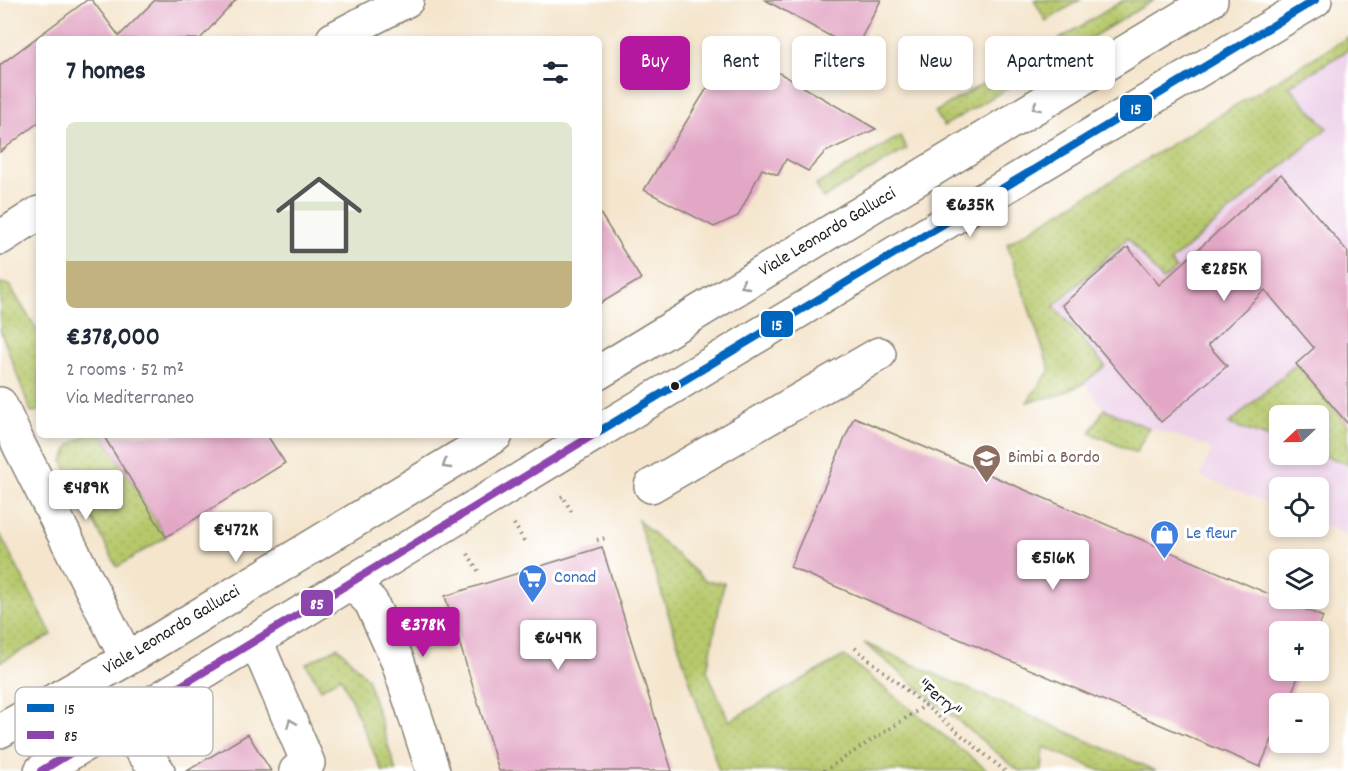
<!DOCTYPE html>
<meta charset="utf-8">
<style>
:root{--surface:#fff;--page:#f6f6f7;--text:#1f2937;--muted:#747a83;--line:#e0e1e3;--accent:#b5179e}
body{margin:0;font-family:Dekko,sans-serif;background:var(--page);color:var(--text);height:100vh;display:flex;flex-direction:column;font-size:22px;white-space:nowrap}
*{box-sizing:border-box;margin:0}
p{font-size:20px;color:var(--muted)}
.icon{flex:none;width:33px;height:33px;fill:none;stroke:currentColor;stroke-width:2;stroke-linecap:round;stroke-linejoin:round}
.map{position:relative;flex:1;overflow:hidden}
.side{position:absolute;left:36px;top:36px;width:566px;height:402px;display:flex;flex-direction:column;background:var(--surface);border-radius:9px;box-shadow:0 3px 9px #0003}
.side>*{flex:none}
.top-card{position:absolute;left:620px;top:36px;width:570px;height:54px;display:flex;gap:12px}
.needle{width:39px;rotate:248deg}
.controls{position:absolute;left:1269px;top:405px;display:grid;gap:12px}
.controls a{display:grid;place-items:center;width:60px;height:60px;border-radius:9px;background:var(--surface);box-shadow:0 3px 9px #0003;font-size:30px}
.price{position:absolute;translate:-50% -51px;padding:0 14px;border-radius:6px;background:#fff;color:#222;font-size:20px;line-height:39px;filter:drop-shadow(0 2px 3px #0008)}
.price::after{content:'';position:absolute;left:50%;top:36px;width:18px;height:14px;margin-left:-9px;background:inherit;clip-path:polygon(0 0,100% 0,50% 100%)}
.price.active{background:var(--accent);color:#fff}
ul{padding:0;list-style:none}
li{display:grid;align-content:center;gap:12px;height:318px;padding:0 30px}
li+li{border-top:2px solid var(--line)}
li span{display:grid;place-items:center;height:186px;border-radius:9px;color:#555}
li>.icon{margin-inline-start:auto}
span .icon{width:108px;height:108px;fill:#fffc;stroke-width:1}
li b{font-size:26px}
h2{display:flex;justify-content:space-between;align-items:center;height:72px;padding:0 30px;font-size:26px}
.pill{padding:0 21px;border-radius:9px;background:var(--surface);box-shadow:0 3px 9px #0003;font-size:21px;line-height:54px}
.pill.active{background:var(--accent);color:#fff}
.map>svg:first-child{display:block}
</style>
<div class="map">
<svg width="1348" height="771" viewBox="0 0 1348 771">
<defs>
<pattern id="grass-dots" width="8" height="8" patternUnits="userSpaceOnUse" patternTransform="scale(1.5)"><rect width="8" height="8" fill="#b6c86b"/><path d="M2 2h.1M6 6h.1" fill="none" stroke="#9cab5c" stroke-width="1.8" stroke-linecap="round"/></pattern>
</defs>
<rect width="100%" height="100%" fill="#fff"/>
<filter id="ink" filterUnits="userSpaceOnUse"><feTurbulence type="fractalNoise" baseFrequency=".0167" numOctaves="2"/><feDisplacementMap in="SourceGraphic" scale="12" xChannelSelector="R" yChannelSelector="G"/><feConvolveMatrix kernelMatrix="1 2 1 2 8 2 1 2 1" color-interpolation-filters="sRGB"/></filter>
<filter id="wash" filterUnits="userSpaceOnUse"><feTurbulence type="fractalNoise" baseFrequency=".008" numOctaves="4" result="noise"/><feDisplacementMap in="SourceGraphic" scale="24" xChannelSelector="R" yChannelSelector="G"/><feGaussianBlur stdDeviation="1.35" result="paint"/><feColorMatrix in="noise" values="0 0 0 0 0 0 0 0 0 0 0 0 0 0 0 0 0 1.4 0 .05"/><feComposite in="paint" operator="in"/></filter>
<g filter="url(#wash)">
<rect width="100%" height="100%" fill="#f4e5cc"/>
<path fill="#edd0e8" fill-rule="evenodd" d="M 1348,50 L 1348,535 L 1319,523 L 1318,488 L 1280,488 L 1279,508 L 1200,476 L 1212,449 L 1175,435 L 1149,428 L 1104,409 L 1084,383 L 1059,395 L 1011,254 ZM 1280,416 L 1318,416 L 1318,454 L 1280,454 Z"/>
<path fill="url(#grass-dots)" stroke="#697244" stroke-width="1.5" d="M 1034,0 L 1080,0 L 1046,21 Z
M 1124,0 L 1154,0 L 1056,59 L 1048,46 Z
M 1348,37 L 1348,50 L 1289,86 L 1327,128 L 1170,262 L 1176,269 L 1162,280 L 1128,238 L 1054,306 L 1105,366 L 1084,383 L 1059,395 L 1027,402 L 1050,370 L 1007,244 Z
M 1031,55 L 1040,69 L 944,126 L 935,112 Z
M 900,136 L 907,149 L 823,198 L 816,185 Z
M 0,283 L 9,285 L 39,333 L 39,411 L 31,412 L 0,329 Z
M 1296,364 L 1348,424 L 1348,464 L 1319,454 L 1318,416 L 1280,416 L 1279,441 L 1229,424 Z
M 1104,409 L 1149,428 L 1136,453 L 1090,433 Z
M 87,435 L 103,435 L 166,537 L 117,567 L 63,462 L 70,445 Z
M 638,520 L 706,581 L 724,583 L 707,671 L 729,721 L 844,656 L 988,771 L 719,771 Z
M 0,534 L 52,635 L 0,662 Z
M 864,643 L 1156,771 L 1101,771 L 1044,747 L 1042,771 L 1019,771 Z
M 338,647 L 367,678 L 396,771 L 382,771 L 341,677 L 321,689 L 306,664 Z"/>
<g id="blocks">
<path fill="#e3a7c6" d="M 87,0 L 92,0 L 119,36 L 155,0 L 236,0 L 200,39 L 39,39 L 39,122 L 0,152 L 0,65 Z
M 765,0 L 881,0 L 855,50 Z
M 733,46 L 876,129 L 825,152 L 808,171 L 786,159 L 778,175 L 762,169 L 738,216 L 714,227 L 644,190 Z
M 1281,174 L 1348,252 L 1348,424 L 1296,364 L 1314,348 L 1265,290 L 1208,345 L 1227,366 L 1161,422 L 1062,305 L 1128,247 L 1159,285 Z
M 598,210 L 641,279 L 598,305 Z
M 854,417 L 1323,617 L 1317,632 L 1280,632 L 1280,670 L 1301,670 L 1287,704 L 1280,704 L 1280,721 L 1260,767 L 790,567 Z
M 103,435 L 267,435 L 285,463 L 166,537 Z
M 602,547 L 672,771 L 499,771 L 445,596 Z
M 248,734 L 271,771 L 187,771 Z"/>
</g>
</g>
<g filter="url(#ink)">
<use href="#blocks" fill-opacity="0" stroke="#888074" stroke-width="1.5"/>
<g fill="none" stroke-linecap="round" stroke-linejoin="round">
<defs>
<path id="minor" d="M 333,39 L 407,0
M 0,238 L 39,213
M 598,373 L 1211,0
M 0,404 L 20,447 L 127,659
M 598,432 L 1315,0
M 651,486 L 879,354
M 351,582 L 371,602 L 398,662 L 433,771
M 256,641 L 308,763 L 296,771
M 116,726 L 139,747 L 158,771
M 0,731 L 127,659 L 496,435
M 41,771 L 593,435"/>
</defs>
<use href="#minor" stroke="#888074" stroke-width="36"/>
<path stroke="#888074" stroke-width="4" stroke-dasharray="1.5 4.5" stroke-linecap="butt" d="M 561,497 L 563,496 L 573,515
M 514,524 L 526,544
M 597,540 L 606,538
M 468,554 L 480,574
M 855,648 L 1005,771
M 824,771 L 926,705"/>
<use href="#minor" stroke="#fff" stroke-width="33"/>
<defs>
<path id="bus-1" d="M 598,432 L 1315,0"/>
<path id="bus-2" d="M 41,771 L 593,435"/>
</defs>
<use href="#bus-1" stroke="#fff" stroke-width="12"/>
<use href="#bus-2" stroke="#fff" stroke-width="12"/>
<use href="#bus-1" stroke="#0065bd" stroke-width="8"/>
<use href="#bus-2" stroke="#8e44ad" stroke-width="8"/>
</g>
<defs><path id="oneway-chevron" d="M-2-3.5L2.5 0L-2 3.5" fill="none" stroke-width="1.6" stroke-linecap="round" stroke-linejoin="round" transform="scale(1.5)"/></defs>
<g stroke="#999">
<use href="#oneway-chevron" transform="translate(1036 107) rotate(149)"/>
<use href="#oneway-chevron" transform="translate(744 285) rotate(149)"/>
<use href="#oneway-chevron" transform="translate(446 465) rotate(149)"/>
<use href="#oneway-chevron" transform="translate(291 723) rotate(-113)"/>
</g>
</g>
<defs>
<symbol id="school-pin" viewBox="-11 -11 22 30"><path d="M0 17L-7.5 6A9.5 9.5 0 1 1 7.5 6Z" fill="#8d6e63" stroke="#fff"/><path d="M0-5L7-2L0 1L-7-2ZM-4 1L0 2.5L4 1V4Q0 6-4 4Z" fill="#fff"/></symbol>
<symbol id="shop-pin" viewBox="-11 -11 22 30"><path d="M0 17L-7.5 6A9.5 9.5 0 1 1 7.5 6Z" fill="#3f7fe0" stroke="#fff"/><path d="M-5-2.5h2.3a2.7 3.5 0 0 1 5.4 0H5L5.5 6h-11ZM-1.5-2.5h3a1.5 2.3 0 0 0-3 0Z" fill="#fff"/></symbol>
<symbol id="supermarket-pin" viewBox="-11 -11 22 30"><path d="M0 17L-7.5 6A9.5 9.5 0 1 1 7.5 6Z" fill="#3f7fe0" stroke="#fff"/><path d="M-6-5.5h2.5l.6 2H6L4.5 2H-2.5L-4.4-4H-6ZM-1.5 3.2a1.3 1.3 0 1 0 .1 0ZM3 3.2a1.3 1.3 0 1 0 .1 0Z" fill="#fff"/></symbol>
</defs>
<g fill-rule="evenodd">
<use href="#school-pin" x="970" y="442" width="33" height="45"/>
<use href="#shop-pin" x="1148" y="518" width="33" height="45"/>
<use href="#supermarket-pin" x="516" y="562" width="33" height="45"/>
</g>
<circle fill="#1c1c1c" stroke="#fff" stroke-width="2" cx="675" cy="386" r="5"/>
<g text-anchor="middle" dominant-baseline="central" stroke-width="6" stroke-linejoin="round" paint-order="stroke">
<g font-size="18" fill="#1c1c1c" stroke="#fff">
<text transform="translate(828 233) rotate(-31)">Viale Leonardo Gallucci</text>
<text transform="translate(172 631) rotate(-31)">Viale Leonardo Gallucci</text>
<text transform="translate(939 699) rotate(39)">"Ferry"</text>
</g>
<g font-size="18" fill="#785e54" stroke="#fff" text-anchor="start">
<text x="1008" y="458">Bimbi a Bordo</text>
</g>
<g font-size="18" fill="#366cbe" stroke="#fff" text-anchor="start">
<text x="1186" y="534">Le fleur</text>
<text x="554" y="578">Conad</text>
</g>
</g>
<rect x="15" y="687" width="198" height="69" rx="9" fill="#fff" stroke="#bbb" stroke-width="1.5"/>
<rect x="27" y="704" width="27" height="8" fill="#0065bd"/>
<rect x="27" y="731" width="27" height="8" fill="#8e44ad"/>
<g font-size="16" fill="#1c1c1c">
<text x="64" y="714">15</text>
<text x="64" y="741">85</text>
</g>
<g stroke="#fff" stroke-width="2">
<rect x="1119" y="94" width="34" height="28" rx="6" fill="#0065bd"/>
<rect x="760" y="310" width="34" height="28" rx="6" fill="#0065bd"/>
<rect x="300" y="589" width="34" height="28" rx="6" fill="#8e44ad"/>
</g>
<g font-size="16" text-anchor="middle" font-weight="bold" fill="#fff">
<text x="1136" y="114">15</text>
<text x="777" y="330">15</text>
<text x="317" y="609">85</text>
</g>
</svg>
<div class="controls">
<a><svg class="needle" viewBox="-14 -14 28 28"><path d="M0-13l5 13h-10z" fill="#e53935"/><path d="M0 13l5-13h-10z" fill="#747a83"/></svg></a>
<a><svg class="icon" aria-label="locate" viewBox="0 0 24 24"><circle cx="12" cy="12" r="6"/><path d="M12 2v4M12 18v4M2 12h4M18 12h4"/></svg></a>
<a><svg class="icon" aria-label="layers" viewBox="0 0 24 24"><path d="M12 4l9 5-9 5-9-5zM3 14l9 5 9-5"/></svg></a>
<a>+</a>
<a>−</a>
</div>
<b class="price" style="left:970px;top:238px">€635K</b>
<b class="price" style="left:1224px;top:302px">€285K</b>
<b class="price" style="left:86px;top:521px">€489K</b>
<b class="price" style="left:236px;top:563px">€472K</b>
<b class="price" style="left:1053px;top:591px">€516K</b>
<b class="price active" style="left:423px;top:658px">€378K</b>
<b class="price" style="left:558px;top:671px">€649K</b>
<div class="top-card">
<a class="pill active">Buy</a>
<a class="pill">Rent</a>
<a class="pill">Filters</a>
<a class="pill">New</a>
<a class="pill">Apartment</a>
</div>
<section class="side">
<h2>7 homes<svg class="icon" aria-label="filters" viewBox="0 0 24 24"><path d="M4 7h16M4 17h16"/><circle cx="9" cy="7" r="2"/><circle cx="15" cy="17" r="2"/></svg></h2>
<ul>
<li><span style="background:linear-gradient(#dfe7d0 75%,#c2b280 0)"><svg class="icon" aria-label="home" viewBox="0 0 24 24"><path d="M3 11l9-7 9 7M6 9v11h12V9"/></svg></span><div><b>€378,000</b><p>2 rooms · 52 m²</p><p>Via Mediterraneo</p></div></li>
</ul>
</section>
</div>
